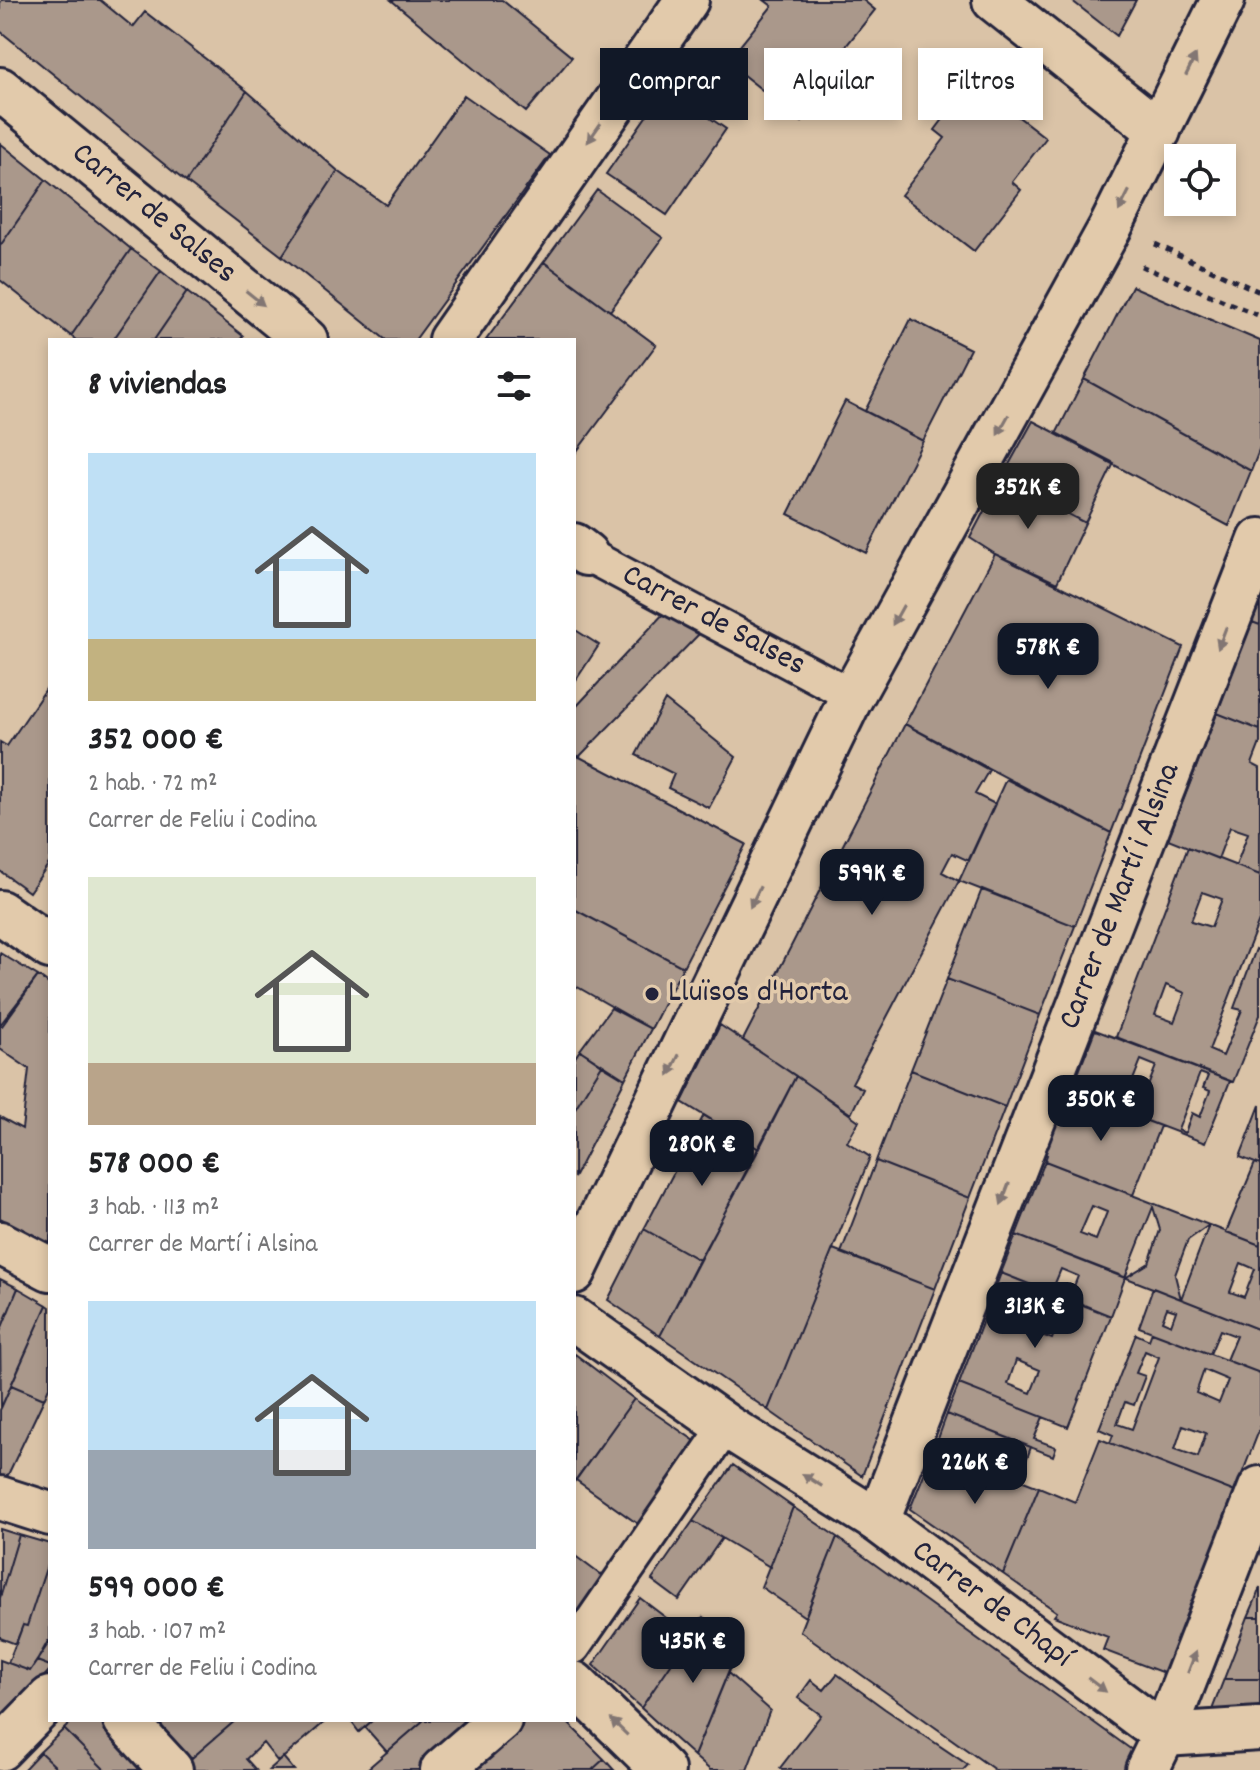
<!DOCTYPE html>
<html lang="es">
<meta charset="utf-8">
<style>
:root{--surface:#fff;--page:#f2f2f2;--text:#202124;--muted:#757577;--accent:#111827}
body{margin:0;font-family:Dekko,sans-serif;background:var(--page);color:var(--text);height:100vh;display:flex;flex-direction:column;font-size:30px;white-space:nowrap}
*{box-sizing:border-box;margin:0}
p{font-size:26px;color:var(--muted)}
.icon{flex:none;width:44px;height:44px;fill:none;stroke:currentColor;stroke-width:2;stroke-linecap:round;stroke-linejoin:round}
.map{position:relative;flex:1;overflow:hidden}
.side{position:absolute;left:48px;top:338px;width:528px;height:1384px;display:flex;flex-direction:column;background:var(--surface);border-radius:0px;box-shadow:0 4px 12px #0003}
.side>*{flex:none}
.top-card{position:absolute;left:600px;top:48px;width:540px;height:72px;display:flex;gap:16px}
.buttons{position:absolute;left:1164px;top:144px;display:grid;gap:16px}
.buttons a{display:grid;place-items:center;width:72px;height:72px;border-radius:0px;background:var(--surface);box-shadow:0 4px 12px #0003;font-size:40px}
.price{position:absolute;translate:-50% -68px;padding:0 18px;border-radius:16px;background:var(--accent);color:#fff;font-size:26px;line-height:52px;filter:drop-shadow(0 2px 4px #0008)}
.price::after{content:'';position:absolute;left:50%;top:48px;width:24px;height:18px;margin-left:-12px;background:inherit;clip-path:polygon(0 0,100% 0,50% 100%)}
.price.current{background:#222;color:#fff}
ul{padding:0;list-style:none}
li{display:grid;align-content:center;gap:16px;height:424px;padding:0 40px}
li span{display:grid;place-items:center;height:248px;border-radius:0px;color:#555}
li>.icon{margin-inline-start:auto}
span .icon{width:144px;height:144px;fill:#fffc;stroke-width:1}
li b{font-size:34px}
h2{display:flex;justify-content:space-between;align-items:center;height:96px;padding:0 40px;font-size:34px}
.tag{padding:0 28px;border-radius:0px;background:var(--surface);box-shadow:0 4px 12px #0003;font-size:28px;line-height:72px}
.tag.current{background:var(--accent);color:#fff}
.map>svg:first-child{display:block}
</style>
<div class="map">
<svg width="1260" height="1770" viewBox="0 0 1260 1770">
<rect width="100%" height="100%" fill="#dac3a7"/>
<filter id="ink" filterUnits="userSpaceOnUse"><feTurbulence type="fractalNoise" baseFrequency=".0125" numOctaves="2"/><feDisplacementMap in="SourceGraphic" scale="16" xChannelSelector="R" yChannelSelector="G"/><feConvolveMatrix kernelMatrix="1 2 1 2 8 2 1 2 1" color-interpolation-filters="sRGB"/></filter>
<g filter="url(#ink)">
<path fill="#aa988b" stroke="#22223b" stroke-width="2" fill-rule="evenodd" d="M 2,0 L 100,0 L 133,27 L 145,12 L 247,91 L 186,182 L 0,31 L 0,3 Z
M 391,0 L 502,0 L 572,57 L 526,112 Z
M 764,0 L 863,0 L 875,10 L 842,51 L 852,59 L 802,122 L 727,62 L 772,6 Z
M 1071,0 L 1136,0 L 1117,36 Z
M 972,81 L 1046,138 L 1012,182 L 1021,190 L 974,251 L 901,195 L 945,138 L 935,130 Z
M 666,88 L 726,129 L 667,215 L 606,174 Z
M 247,91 L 338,171 L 282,256 L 186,182 Z
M 464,95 L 550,155 L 415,340 L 386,340 L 282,256 L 338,171 L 386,205 Z
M 0,143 L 46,180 L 0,246 Z
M 46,180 L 131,249 L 71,336 L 0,280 L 0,246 Z
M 597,190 L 663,238 L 610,311 L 544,262 Z
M 131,249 L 161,271 L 113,340 L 76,340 L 71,336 Z
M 544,262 L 656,345 L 574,455 L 574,340 L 486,340 Z
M 161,271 L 187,292 L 154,340 L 113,340 Z
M 1132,286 L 1260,341 L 1260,448 L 1251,471 L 1084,379 Z
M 187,292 L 243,336 L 240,340 L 154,340 Z
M 911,319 L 970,349 L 923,441 L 865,411 Z
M 1084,379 L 1251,471 L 1229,526 L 1056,434 Z
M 845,401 L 923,441 L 866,553 L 788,514 Z
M 1033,421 L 1114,463 L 1085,523 L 1001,479 Z
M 1001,479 L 1085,523 L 1057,583 L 995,554 L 970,538 Z
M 995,554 L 1183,647 L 1111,833 L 905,724 Z
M 1260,602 L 1260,625 L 1252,622 Z
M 666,611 L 702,631 L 579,757 L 574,754 L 574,709 Z
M 1252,622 L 1260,625 L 1260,730 L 1217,713 Z
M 574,629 L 599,645 L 574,683 Z
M 50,683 L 50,862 L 29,892 L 0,871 L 0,742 L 7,746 Z
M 665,700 L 736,757 L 709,808 L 668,788 L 674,774 L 636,755 Z
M 1217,713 L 1260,730 L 1260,743 L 1252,764 L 1260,768 L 1260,875 L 1236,866 L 1248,833 L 1230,827 L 1218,859 L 1168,839 Z
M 905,724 L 989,770 L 975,794 L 995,804 L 969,861 L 952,853 L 942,872 L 959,881 L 852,1083 L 863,1089 L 851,1114 L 743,1040 Z
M 574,754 L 746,844 L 683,967 L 574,909 Z
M 1006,779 L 1111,833 L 1075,926 L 959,881 Z
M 1188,847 L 1260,875 L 1260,918 L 1209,1050 L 1223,1056 L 1242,1010 L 1234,1008 L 1256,949 L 1260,951 L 1260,1015 L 1233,1082 L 1116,1037 ZM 1202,892 L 1222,899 L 1211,927 L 1191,921 ZM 1166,985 L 1185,993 L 1174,1022 L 1155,1015 Z
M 982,889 L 1075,926 L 1040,1015 L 947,979 Z
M 574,909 L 683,967 L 651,1029 L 574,985 Z
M 0,953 L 38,976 L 2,1026 L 0,1025 Z
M 38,976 L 50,985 L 50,1245 L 0,1218 L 0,1117 L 22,1129 L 29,1069 L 0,1049 L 0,1025 Z
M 947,979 L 1040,1015 L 1005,1107 L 911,1070 Z
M 611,1008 L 651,1029 L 625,1079 L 580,1050 Z
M 720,1025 L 796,1076 L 759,1149 L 682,1102 Z
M 1095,1030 L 1230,1081 L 1205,1143 L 1071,1092 ZM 1141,1060 L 1156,1066 L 1146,1091 L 1131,1085 ZM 1200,1073 L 1208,1076 L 1203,1088 L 1210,1091 L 1200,1117 L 1192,1113 L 1185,1133 L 1178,1130 Z
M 580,1050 L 602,1065 L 574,1110 L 574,1059 Z
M 602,1065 L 625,1079 L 574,1178 L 574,1110 Z
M 911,1070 L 1005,1107 L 970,1198 L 876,1161 Z
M 796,1076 L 859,1121 L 847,1142 L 870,1157 L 768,1410 L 660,1336 Z
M 1071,1092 L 1160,1126 L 1133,1195 L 1045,1161 L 1047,1155 L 1041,1153 L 1054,1121 L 1059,1123 Z
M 1260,1105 L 1260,1165 L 1240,1157 Z
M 704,1115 L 759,1149 L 699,1260 L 644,1229 Z
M 876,1161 L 970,1198 L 935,1289 L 841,1253 Z
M 1045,1161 L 1209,1225 L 1188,1240 L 1175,1275 L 1181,1299 L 1016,1235 ZM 1092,1206 L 1107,1212 L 1096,1240 L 1080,1234 ZM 1153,1207 L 1160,1230 L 1149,1263 L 1125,1278 Z
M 1255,1163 L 1260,1165 L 1260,1245 L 1226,1232 Z
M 1209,1225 L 1260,1245 L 1260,1330 L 1181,1299 ZM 1241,1263 L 1255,1269 L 1244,1297 L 1230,1292 Z
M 644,1229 L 699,1260 L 660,1336 L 608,1300 Z
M 1016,1235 L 1125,1278 L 1111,1316 L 1069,1299 L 1078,1276 L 1061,1269 L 1051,1293 L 1001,1273 Z
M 833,1249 L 935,1289 L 862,1476 L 768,1410 Z
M 1001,1273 L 1111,1316 L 1068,1427 L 959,1384 ZM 1037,1306 L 1061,1316 L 1052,1339 L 1028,1330 ZM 1016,1360 L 1040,1370 L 1031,1393 L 1008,1384 Z
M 0,1279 L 18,1288 L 0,1332 Z
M 18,1288 L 47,1305 L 1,1408 L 0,1332 Z
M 1153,1288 L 1260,1330 L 1260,1373 L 1226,1360 L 1236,1336 L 1220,1330 L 1210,1354 L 1139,1327 ZM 1167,1308 L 1176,1311 L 1171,1325 L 1162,1321 Z
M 47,1305 L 50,1307 L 50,1385 L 44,1399 L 11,1385 Z
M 1152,1332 L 1260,1373 L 1260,1428 L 1235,1492 L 1110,1443 L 1113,1435 L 1099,1429 L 1136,1334 L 1149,1340 ZM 1145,1351 L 1159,1357 L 1132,1429 L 1117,1424 L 1125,1402 L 1134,1405 L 1145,1376 L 1136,1373 ZM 1204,1370 L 1228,1380 L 1219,1403 L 1196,1393 ZM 1183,1425 L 1206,1433 L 1198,1457 L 1175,1449 Z
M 575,1354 L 634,1399 L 574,1482 L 574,1356 Z
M 959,1384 L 1043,1417 L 1034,1439 L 1056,1447 L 1053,1456 L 947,1414 Z
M 11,1385 L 44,1399 L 6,1479 L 0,1477 L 0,1410 Z
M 634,1399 L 695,1441 L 638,1524 L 576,1480 Z
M 947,1414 L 1031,1447 L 1019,1480 L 935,1447 Z
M 1100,1439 L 1235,1492 L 1229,1506 L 1234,1507 L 1217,1550 L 1213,1548 L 1208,1561 L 1212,1562 L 1169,1675 L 1103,1650 L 1108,1637 L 1054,1616 L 1057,1612 L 1003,1574 L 1039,1487 L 1075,1502 Z
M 935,1447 L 1039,1487 L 1003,1574 L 910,1509 Z
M 733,1465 L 793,1507 L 770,1567 L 693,1521 Z
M 793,1507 L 837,1537 L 805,1617 L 761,1587 Z
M 693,1521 L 722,1538 L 679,1600 L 652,1580 Z
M 0,1529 L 19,1535 L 0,1598 Z
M 19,1535 L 50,1544 L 50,1556 L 27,1626 L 23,1625 L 16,1644 L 0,1638 L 0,1598 Z
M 837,1537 L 1132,1750 L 1125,1770 L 995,1770 L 800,1631 Z
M 574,1555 L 602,1576 L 574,1617 Z
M 50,1556 L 50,1641 L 30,1671 L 8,1663 L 23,1625 L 27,1626 Z
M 1260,1587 L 1260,1617 L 1248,1617 L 1255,1601 Z
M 640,1598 L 690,1636 L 641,1708 L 593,1665 Z
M 703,1617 L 740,1643 L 694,1756 L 641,1708 Z
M 1248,1617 L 1260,1617 L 1260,1679 L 1224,1679 Z
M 48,1641 L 50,1641 L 50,1666 L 37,1661 Z
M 0,1660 L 30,1671 L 37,1661 L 50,1666 L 50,1670 L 0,1725 Z
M 728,1673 L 770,1710 L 747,1770 L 710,1770 L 694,1756 Z
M 837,1674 L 885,1709 L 968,1765 L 963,1770 L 782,1770 L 780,1768 L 821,1715 L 798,1698 L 811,1680 L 824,1690 Z
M 1224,1679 L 1260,1679 L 1260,1720 L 1213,1724 L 1212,1710 Z
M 73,1720 L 101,1720 L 149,1770 L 105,1770 L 64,1729 Z
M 149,1720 L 236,1720 L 186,1763 Z
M 236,1720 L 327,1720 L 278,1762 L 263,1743 L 246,1759 L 256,1770 L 192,1770 L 186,1763 Z
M 350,1720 L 373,1720 L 359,1732 Z
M 373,1720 L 424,1720 L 387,1752 L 365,1727 Z
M 424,1720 L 477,1720 L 418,1770 L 366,1770 Z
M 520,1720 L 565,1720 L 604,1759 L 592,1770 L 462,1770 Z
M 64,1729 L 105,1770 L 59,1770 L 40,1752 Z
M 40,1752 L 59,1770 L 23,1770 Z
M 283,1757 L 294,1770 L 269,1770 L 278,1762 Z
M 604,1759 L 614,1770 L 592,1770 Z"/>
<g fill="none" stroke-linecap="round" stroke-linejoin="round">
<defs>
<g id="pedestrian">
<path id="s1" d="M 586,554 L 853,696"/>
<path d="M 574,1647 L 716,1441"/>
</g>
<g id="minor">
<path d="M 994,0 L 1159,131"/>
<path id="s2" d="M 0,89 L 306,340"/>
<path d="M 450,340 L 687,0"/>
<path d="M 574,545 L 586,554"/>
<path d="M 0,912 L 50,947"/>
<path d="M 0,1243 L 50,1269"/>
<path d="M 574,1272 L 849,702 L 1111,226 L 1223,0"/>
<path id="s3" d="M 574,1319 L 726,1426 L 878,1521 L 1164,1735 L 1260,1729"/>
<path d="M 0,1498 L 50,1514"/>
<path id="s4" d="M 878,1521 L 1260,540"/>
<path d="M 574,1683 L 663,1770"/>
<path d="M 125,1720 L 171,1770"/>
<path d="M 0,1749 L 50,1698"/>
<path d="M 442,1770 L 500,1720"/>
<path d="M 1147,1770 L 1164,1735 L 1260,1488"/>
</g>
</defs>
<use href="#pedestrian" stroke="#22223b" stroke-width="38"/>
<use href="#minor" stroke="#22223b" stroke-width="48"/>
<path stroke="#22223b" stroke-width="5" stroke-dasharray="6 6" stroke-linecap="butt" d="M 1155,244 L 1260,292
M 1141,266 L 1260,316"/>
<use href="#pedestrian" stroke="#e2caab" stroke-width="32"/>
<use href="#minor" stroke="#e2caab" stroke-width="42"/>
</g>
<defs><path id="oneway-solid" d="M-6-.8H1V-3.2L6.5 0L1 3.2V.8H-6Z" transform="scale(2)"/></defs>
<g fill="#827673">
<use href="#oneway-solid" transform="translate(1191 65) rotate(-64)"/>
<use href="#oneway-solid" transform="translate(594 133) rotate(125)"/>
<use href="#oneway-solid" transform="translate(1124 201) rotate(117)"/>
<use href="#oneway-solid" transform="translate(255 298) rotate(39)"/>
<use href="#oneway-solid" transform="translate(1003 425) rotate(119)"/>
<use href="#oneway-solid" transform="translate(898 615) rotate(119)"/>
<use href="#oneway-solid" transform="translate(1222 638) rotate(111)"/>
<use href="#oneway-solid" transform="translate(755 897) rotate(116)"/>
<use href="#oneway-solid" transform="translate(674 1065) rotate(116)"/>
<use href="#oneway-solid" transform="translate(1005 1194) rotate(111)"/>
<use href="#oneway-solid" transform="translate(812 1480) rotate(-148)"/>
<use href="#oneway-solid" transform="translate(1192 1662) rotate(-69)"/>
<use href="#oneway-solid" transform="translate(1097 1685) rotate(37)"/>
<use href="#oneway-solid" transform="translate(619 1727) rotate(-136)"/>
</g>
</g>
<circle fill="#22223b" stroke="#e2caab" stroke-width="3" cx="652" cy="994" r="8"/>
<g text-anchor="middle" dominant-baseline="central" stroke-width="7" stroke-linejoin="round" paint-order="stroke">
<g font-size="32" fill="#22223b" stroke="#e2caab">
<text stroke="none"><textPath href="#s2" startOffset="198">Carrer de Salses</textPath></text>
<text stroke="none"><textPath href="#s1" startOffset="144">Carrer de Salses</textPath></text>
<text stroke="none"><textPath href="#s4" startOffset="670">Carrer de Martí i Alsina</textPath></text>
<text stroke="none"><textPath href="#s3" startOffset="506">Carrer de Chapí</textPath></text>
</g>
<g font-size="32" fill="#22223b" stroke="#e2caab" text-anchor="start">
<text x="668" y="994">Lluïsos d'Horta</text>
</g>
</g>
</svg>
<div class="buttons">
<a><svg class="icon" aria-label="locate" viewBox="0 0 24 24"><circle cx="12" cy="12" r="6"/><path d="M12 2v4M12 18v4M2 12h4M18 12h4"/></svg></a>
</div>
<b class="price current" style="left:1028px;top:531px">352K €</b>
<b class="price" style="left:1048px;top:691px">578K €</b>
<b class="price" style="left:872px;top:917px">599K €</b>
<b class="price" style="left:1101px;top:1143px">350K €</b>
<b class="price" style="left:702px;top:1188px">280K €</b>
<b class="price" style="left:1035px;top:1350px">313K €</b>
<b class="price" style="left:975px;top:1506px">226K €</b>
<b class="price" style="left:693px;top:1685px">435K €</b>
<div class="top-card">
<a class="tag current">Comprar</a>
<a class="tag">Alquilar</a>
<a class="tag">Filtros</a>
</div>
<section class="side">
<h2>8 viviendas<svg class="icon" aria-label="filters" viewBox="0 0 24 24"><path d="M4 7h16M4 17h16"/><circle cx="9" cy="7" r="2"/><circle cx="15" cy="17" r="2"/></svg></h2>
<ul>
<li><span style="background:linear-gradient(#bfe0f5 75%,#c2b280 0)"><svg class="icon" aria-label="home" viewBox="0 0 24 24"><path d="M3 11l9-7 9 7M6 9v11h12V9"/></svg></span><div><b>352 000 €</b><p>2 hab. · 72 m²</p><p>Carrer de Feliu i Codina</p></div></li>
<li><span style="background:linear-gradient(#dfe7d0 75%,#b9a48a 0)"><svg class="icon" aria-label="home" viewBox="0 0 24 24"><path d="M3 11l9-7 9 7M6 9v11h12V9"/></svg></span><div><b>578 000 €</b><p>3 hab. · 113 m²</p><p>Carrer de Martí i Alsina</p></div></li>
<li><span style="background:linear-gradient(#bfe0f5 60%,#9aa5b1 0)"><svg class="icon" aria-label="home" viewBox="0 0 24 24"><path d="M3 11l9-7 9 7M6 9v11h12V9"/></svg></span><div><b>599 000 €</b><p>3 hab. · 107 m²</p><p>Carrer de Feliu i Codina</p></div></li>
</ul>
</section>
</div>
